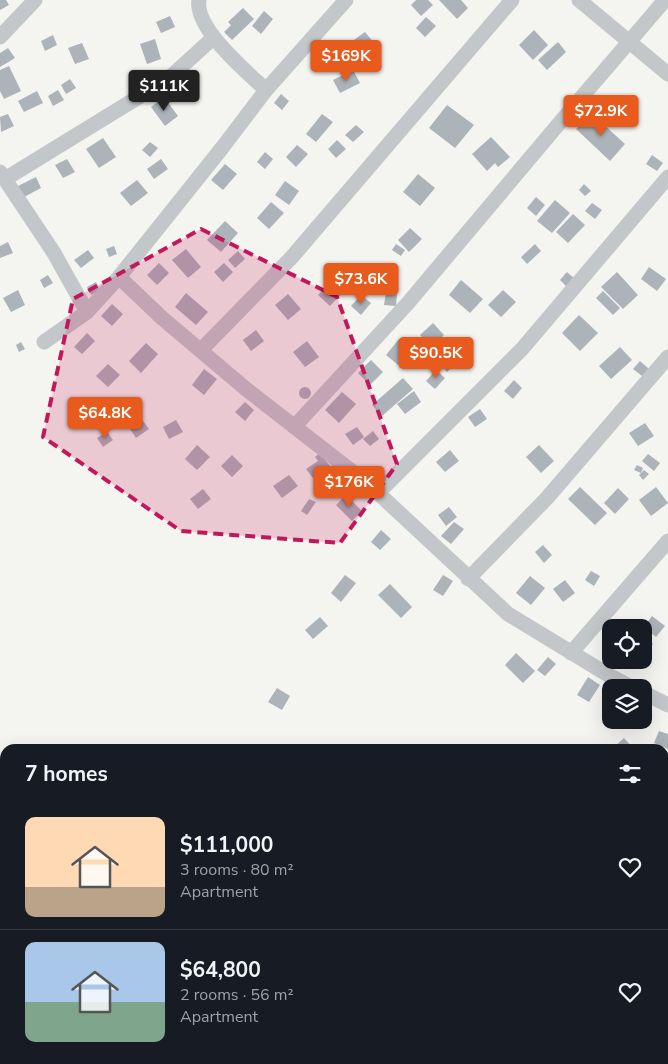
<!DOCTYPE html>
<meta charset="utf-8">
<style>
:root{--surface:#171b24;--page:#242831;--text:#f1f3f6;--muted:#9ea1a6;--line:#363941;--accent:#e95b1c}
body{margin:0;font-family:"Nunito Sans",sans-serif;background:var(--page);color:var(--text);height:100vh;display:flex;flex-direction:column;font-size:19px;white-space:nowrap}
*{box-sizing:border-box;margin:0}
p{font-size:16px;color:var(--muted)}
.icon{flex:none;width:28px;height:28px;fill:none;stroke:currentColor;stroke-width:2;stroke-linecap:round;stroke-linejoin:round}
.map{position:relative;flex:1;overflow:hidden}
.panel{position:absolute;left:0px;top:744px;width:669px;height:321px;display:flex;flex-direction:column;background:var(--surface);border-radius:15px 15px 0 0;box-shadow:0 5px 20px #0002}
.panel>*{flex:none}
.buttons{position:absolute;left:602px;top:619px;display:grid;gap:10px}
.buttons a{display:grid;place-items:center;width:50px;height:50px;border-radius:10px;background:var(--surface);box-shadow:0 5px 20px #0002;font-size:25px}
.price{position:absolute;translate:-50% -42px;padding:0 11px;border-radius:5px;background:var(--accent);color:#fff;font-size:16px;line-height:32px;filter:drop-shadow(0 1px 2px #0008)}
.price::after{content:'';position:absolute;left:50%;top:30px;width:15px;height:11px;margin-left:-8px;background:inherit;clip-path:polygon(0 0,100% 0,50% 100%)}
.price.current{background:#222;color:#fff}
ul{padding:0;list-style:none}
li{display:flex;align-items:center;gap:15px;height:125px;padding:0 25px}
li+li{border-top:1px solid var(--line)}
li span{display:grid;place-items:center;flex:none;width:140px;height:100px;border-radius:10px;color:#555}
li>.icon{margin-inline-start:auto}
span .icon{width:60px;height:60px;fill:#fffc;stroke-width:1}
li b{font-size:21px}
h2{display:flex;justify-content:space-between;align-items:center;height:60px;padding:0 25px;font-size:21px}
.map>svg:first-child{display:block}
</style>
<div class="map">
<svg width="668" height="1064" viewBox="0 0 668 1064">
<rect width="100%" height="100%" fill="#f4f5f0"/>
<path fill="#acb3b9" d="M 0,0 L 6,0 L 9,5 L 0,10 Z
M 416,0 L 428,0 L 433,5 L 421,16 L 411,5 Z
M 439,0 L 461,0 L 468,8 L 457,19 Z
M 243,8 L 254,19 L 232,40 L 224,32 L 231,25 L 228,22 Z
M 264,11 L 273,19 L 261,34 L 252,26 Z
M 170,16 L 175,27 L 161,33 L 156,22 Z
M 426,17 L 436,26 L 425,37 L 416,28 Z
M 534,30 L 548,45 L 533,60 L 519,45 Z
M 365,32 L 375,44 L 363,52 L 354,40 Z
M 53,35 L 57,45 L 45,51 L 41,41 Z
M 155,39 L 161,59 L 147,64 L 140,44 Z
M 558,42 L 566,52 L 547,70 L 538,60 Z
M 82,43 L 89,59 L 75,64 L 68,48 Z
M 8,48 L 15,58 L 0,67 L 0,53 Z
M 9,66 L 21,91 L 4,99 L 0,91 L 0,70 Z
M 353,70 L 360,83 L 340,93 L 333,80 Z
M 70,79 L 76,88 L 66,94 L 61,85 Z
M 58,90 L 64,100 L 53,106 L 48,96 Z
M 37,91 L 43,103 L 24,112 L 18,101 Z
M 281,94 L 289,101 L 282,110 L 274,103 Z
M 164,97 L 178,116 L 165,126 L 151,107 Z
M 610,100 L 620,111 L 607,123 L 597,112 Z
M 447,105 L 474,125 L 455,148 L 429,128 Z
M 591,113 L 625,144 L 610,161 L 576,129 Z
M 8,114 L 14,126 L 1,132 L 0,117 Z
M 322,114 L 333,122 L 316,142 L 306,134 Z
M 356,125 L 364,132 L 353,142 L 345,135 Z
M 491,137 L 510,157 L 498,167 L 495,163 L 487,171 L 472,154 Z
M 103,138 L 116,157 L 99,168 L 86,149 Z
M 337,140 L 346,149 L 336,158 L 328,149 Z
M 150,142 L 158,148 L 150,157 L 142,150 Z
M 297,145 L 308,154 L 296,167 L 286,157 Z
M 265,152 L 273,159 L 265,169 L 257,162 Z
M 652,155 L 663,163 L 657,171 L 646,164 Z
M 67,159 L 75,172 L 63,178 L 55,165 Z
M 161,159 L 168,169 L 154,179 L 147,169 Z
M 225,164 L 237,174 L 223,190 L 211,180 Z
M 418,174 L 435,188 L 420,206 L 403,192 Z
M 36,177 L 41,188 L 24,197 L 18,186 Z
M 137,180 L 148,193 L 131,206 L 120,193 Z
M 285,181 L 299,191 L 289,205 L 275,195 Z
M 584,184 L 591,191 L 585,196 L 579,190 Z
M 536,197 L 545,205 L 536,216 L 527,208 Z
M 555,200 L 570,213 L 552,233 L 537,221 Z
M 271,202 L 284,213 L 269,229 L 257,218 Z
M 592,203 L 602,210 L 595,219 L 585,211 Z
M 573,214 L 585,225 L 568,243 L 556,232 Z
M 225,221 L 238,233 L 221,252 L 207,240 Z
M 410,228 L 422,239 L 409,252 L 398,240 Z
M 8,242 L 13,253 L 0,258 L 0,246 Z
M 396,244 L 405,250 L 401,256 L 392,250 Z
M 535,244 L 541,251 L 527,264 L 521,257 Z
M 114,246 L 117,254 L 109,257 L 106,249 Z
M 186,249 L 201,267 L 188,278 L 172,260 Z
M 88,250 L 94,258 L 81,268 L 74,260 Z
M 238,251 L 245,259 L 235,268 L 228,260 Z
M 159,263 L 169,273 L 157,285 L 147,275 Z
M 224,263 L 233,272 L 223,282 L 214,272 Z
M 649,267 L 666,279 L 657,291 L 641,279 Z
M 567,272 L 576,280 L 568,288 L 560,280 Z
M 617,272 L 638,295 L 623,309 L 601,287 Z
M 48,275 L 53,283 L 44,288 L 40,280 Z
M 337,275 L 349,286 L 330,306 L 318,295 Z
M 461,280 L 483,299 L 470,313 L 449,295 Z
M 96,282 L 100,290 L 91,295 L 87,287 Z
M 18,290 L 25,305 L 11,312 L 3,298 Z
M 503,290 L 516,302 L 501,317 L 488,305 Z
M 603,291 L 620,308 L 613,315 L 596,298 Z
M 386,292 L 397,293 L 396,306 L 384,305 Z
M 186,293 L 208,312 L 196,325 L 175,307 Z
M 288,294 L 301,309 L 288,320 L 275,305 Z
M 361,295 L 371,303 L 361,315 L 351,306 Z
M 112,304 L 123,314 L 112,326 L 101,316 Z
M 579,315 L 598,333 L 580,351 L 562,333 Z
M 433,323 L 444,335 L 432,347 L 420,335 Z
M 256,330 L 264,341 L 251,351 L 243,340 Z
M 87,333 L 95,341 L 82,354 L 74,347 Z
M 399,339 L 412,349 L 398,365 L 386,355 Z
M 307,341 L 319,357 L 305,367 L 293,352 Z
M 21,342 L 25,349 L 19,352 L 16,345 Z
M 146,343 L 158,354 L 141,373 L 129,361 Z
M 620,347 L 632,360 L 611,379 L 599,366 Z
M 449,353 L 457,362 L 447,372 L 439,363 Z
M 371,360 L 383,372 L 370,385 L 358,373 Z
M 640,361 L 649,369 L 642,376 L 633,369 Z
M 108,364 L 120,375 L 108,387 L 96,376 Z
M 204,369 L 217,379 L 204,395 L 192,385 Z
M 436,370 L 445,378 L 435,389 L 426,381 Z
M 403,378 L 413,389 L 382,416 L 372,405 Z
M 514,380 L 522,388 L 513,399 L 504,391 Z
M299 393a6 6 0 1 1 12 0a6 6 0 1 1-12 0Z
M 414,391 L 421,402 L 405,414 L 397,404 Z
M 342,392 L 356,404 L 339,423 L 325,410 Z
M 245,402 L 254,410 L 245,421 L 235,412 Z
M 480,409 L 487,419 L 475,427 L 468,417 Z
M 140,417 L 149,429 L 136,438 L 128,426 Z
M 176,420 L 183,432 L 169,439 L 163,427 Z
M 645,423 L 654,436 L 638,446 L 629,433 Z
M 357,427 L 364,437 L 353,445 L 345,434 Z
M 373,431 L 379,439 L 370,446 L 363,439 Z
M 107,432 L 113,440 L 103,447 L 97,438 Z
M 197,445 L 210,457 L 197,470 L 185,459 Z
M 539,445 L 554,461 L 541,473 L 526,457 Z
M 450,450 L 459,461 L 445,472 L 436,462 Z
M 320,453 L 330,466 L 313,478 L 306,469 L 318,461 L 315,457 Z
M 648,454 L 660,463 L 654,471 L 642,461 Z
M 232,455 L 243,466 L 232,477 L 221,466 Z
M 637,465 L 643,468 L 641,473 L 634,470 Z
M 644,470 L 649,474 L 643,480 L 639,475 Z
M 289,475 L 298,486 L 282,498 L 273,486 Z
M 580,487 L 607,513 L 595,525 L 568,499 Z
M 656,487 L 668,503 L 651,516 L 639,500 Z
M 618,488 L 629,499 L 615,514 L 604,503 Z
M 203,489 L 211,499 L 198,509 L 190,499 Z
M 346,495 L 362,511 L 352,521 L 336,505 Z
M 309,499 L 316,502 L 307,515 L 301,511 Z
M 449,507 L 457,517 L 446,526 L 438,515 Z
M 454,522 L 464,529 L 451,544 L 441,536 Z
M 381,530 L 391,539 L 380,550 L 371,542 Z
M 543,545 L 552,555 L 544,563 L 535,552 Z
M 591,571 L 600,576 L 594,586 L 585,580 Z
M 345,575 L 356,583 L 341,602 L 331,593 Z
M 443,575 L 453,581 L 443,596 L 433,590 Z
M 530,576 L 545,588 L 531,605 L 516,593 Z
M 565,580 L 575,593 L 563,602 L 553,589 Z
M 390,584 L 412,607 L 401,618 L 378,595 Z
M 652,616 L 665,626 L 656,637 L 644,627 Z
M 320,617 L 328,626 L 313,639 L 305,630 Z
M 644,634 L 653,644 L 644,653 Z
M 516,653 L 535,671 L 523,683 L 505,665 Z
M 548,657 L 556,664 L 545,676 L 537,670 Z
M 588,677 L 600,685 L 589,702 L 577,695 Z
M 277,688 L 290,696 L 282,710 L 268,702 Z
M 659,731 L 668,734 L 668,749 L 654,743 Z
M 624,738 L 634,749 L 616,749 L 614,747 Z"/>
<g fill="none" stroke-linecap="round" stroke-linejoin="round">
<path stroke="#c4c7ca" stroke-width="15" d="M 199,0 C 194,28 247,72 266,90
M 579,0 L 668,74
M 0,37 L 35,0
M 0,172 L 54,253 L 87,312
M 5,179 L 168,79 L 213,38
M 119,277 L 162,318 L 246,389 L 354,473 L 378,493 L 508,614 L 610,676 L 633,688
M 44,342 L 87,312 L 119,277 L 222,148 L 266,90 L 346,0
M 201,350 L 292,257 L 512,0
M 294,427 L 408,303 L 562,120 L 665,0
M 378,493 L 522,349 L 668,177
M 468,579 L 547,498 L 668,357
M 571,653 L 668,541
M 644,693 L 668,705
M 0,785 L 5,791
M 664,864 L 668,860
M 0,1027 L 5,1023
M 220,1060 L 223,1064
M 441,1064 L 444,1060"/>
</g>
<path fill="#c2185b" fill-opacity="0.2" stroke="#c2185b" stroke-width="4" stroke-dasharray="10 6" stroke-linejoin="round" d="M 201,229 L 337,297 L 397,464 L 340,543 L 181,531 L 43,437 L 73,299 Z"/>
</svg>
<div class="buttons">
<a><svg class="icon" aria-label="locate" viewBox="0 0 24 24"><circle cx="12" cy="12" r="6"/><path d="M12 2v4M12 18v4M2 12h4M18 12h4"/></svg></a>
<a><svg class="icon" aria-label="layers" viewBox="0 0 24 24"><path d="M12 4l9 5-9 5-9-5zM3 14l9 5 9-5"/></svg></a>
</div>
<b class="price" style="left:346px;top:82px">$169K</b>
<b class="price current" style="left:164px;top:112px">$111K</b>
<b class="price" style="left:601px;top:137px">$72.9K</b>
<b class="price" style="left:361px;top:305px">$73.6K</b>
<b class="price" style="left:436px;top:379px">$90.5K</b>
<b class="price" style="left:105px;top:439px">$64.8K</b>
<b class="price" style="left:349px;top:508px">$176K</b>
<section class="panel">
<h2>7 homes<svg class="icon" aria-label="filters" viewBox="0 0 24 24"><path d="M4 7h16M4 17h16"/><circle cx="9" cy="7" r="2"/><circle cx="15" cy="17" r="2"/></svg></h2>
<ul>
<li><span style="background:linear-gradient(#ffd9b3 70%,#b9a48a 0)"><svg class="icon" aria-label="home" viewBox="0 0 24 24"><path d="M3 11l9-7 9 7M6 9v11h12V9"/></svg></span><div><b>$111,000</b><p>3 rooms · 80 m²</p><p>Apartment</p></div><svg class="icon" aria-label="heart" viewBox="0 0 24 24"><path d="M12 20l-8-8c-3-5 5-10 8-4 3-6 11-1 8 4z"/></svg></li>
<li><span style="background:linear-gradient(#a9c7e8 60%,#7fa58c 0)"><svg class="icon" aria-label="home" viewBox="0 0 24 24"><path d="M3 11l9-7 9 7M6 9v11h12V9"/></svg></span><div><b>$64,800</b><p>2 rooms · 56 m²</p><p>Apartment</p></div><svg class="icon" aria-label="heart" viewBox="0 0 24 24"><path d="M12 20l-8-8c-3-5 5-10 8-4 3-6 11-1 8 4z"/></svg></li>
</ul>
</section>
</div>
